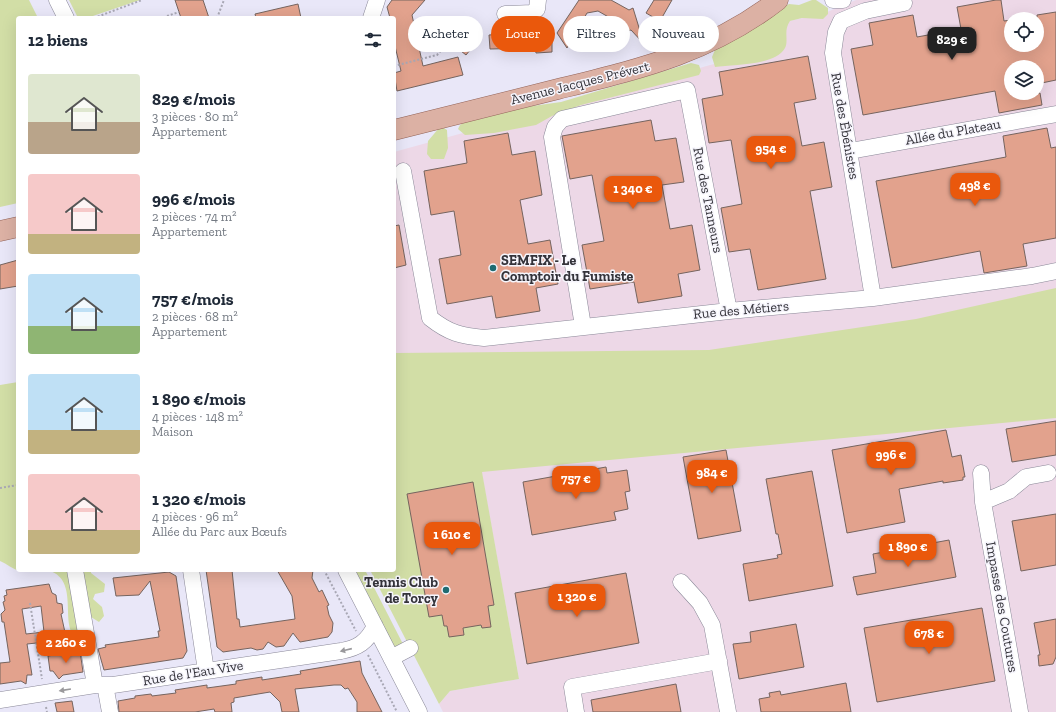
<!DOCTYPE html>
<html lang="fr">
<meta charset="utf-8">
<style>
:root{--surface:#fff;--page:#f6f6f7;--text:#1f2937;--muted:#747a83;--accent:#ea580c}
body{margin:0;font-family:"Zilla Slab",serif;background:var(--page);color:var(--text);height:100vh;display:flex;flex-direction:column;font-size:15px;white-space:nowrap}
*{box-sizing:border-box;margin:0}
p{font-size:13px;color:var(--muted)}
.icon{flex:none;width:22px;height:22px;fill:none;stroke:currentColor;stroke-width:2;stroke-linecap:round;stroke-linejoin:round}
.map{position:relative;flex:1;overflow:hidden}
.panel{position:absolute;left:16px;top:16px;width:380px;height:556px;display:flex;flex-direction:column;background:var(--surface);border-radius:4px;box-shadow:0 4px 16px #0002}
.panel>*{flex:none}
.hud{position:absolute;left:408px;top:16px;width:380px;height:36px;display:flex;gap:8px}
.buttons{position:absolute;left:1004px;top:12px;display:grid;gap:8px}
.buttons a{display:grid;place-items:center;width:40px;height:40px;border-radius:50%;background:var(--surface);box-shadow:0 4px 16px #0002;font-size:20px}
.price{position:absolute;translate:-50% -34px;padding:0 9px;border-radius:8px;background:var(--accent);color:#fff;font-size:13px;line-height:26px;filter:drop-shadow(0 1px 2px #0008)}
.price::after{content:'';position:absolute;left:50%;top:24px;width:12px;height:9px;margin-left:-6px;background:inherit;clip-path:polygon(0 0,100% 0,50% 100%)}
.price.active{background:#222;color:#fff}
ul{padding:0;list-style:none}
li{display:flex;align-items:center;gap:12px;height:100px;padding:0 12px}
li span{display:grid;place-items:center;flex:none;width:112px;height:80px;border-radius:4px;color:#555}
li>.icon{margin-inline-start:auto}
span .icon{width:48px;height:48px;fill:#fffc;stroke-width:1}
li b{font-size:17px}
h2{display:flex;justify-content:space-between;align-items:center;height:48px;padding:0 12px;font-size:17px}
.chip{padding:0 14px;border-radius:18px;background:var(--surface);box-shadow:0 4px 16px #0002;font-size:14px;line-height:36px}
.chip.active{background:var(--accent);color:#fff}
.map>svg:first-child{display:block}
</style>
<div class="map">
<svg width="1056" height="712" viewBox="0 0 1056 712">
<rect width="100%" height="100%" fill="#e9e7f8"/>
<path fill="#edd8e7" fill-rule="evenodd" d="M 856,0 L 1056,0 L 1056,712 L 443,712 L 439,704 L 450,691 L 519,679 L 480,463 L 394,478 L 394,152 L 714,64 L 790,21 L 827,12 ZM 1011,19 L 1037,19 L 1037,45 L 1011,45 ZM 1011,67 L 1037,67 L 1037,93 L 1011,93 Z"/>
<path fill="#d2dea6" d="M 0,0 L 29,0 L 38,18 L 18,18 L 18,203 L 0,207 Z
M 69,0 L 140,0 L 87,18 L 78,18 Z
M 812,0 L 816,0 L 828,8 L 828,14 L 823,19 L 802,18 L 790,21 C 783,31 789,40 785,48 C 775,66 733,64 715,67 L 712,57 L 717,45 L 789,4 L 799,5 Z
M 691,63 L 699,65 L 701,71 L 699,75 L 581,105 L 552,116 L 536,125 L 494,133 L 465,135 L 458,129 L 460,125 L 470,118 L 481,119 L 511,109 L 561,102 Z
M 439,128 L 444,128 L 447,130 L 448,148 L 444,159 L 431,159 L 427,154 L 428,141 Z
M 1056,288 L 1056,418 L 482,472 L 519,679 L 450,691 L 439,704 L 370,570 L 394,570 L 394,353 L 709,350 L 916,319 Z
M 18,382 L 18,570 L 91,570 L 91,573 L 105,584 L 104,592 L 95,594 L 93,599 L 102,607 L 104,616 L 99,622 L 83,612 L 83,632 L 75,637 C 60,623 79,581 50,571 C 41,568 29,574 19,571 C 13,569 7,564 0,561 L 0,385 Z
M 354,570 L 365,570 L 404,646 L 395,650 Z"/>
<path fill="#e2a28d" stroke="#75645f" fill-rule="evenodd" d="M 175,0 L 203,0 L 209,18 L 181,18 Z
M 392,0 L 425,0 L 412,15 L 423,66 L 458,57 L 463,75 L 397,91 L 394,73 L 401,71 L 394,42 L 394,18 L 390,18 L 387,7 Z
M 579,0 L 611,0 L 629,10 L 633,8 L 644,44 L 631,30 L 627,31 L 626,27 L 598,11 L 587,13 L 567,48 L 557,33 Z
M 654,0 L 672,0 L 660,21 L 646,13 Z
M 996,0 L 1001,0 L 1004,21 L 1011,20 L 1011,45 L 1037,45 L 1037,15 L 1056,12 L 1056,80 L 1037,84 L 1037,67 L 1011,67 L 1011,93 L 1040,93 L 1042,105 L 999,113 L 995,91 L 863,115 L 851,49 L 873,45 L 869,23 L 913,15 L 917,37 L 961,29 L 957,7 Z
M 298,4 L 301,18 L 256,18 L 255,14 Z
M 466,26 L 480,38 L 466,55 L 451,43 Z
M 527,32 L 534,32 L 535,36 L 552,35 L 552,52 L 536,53 L 535,48 L 490,49 L 489,35 Z
M 808,56 L 816,99 L 794,103 L 802,146 L 824,142 L 832,187 L 810,191 L 826,279 L 758,290 L 750,249 L 729,252 L 721,208 L 742,204 L 731,140 L 709,143 L 702,99 L 723,95 L 719,72 Z
M 651,120 L 655,141 L 676,138 L 684,182 L 662,185 L 670,229 L 692,225 L 700,270 L 678,274 L 682,296 L 638,303 L 634,282 L 590,289 L 582,245 L 604,241 L 592,175 L 570,179 L 562,136 Z
M 1047,128 L 1051,148 L 1056,147 L 1056,238 L 1023,244 L 1027,266 L 984,273 L 980,251 L 892,268 L 876,181 L 1006,157 L 1003,136 Z
M 508,133 L 512,155 L 535,151 L 542,195 L 520,200 L 528,244 L 550,240 L 558,284 L 536,288 L 540,311 L 496,318 L 492,296 L 447,304 L 439,259 L 461,255 L 454,211 L 431,215 L 424,171 L 467,163 L 464,141 Z
M 399,225 L 406,265 L 394,268 L 394,226 Z
M 18,260 L 18,286 L 0,289 L 0,265 Z
M 1056,421 L 1056,455 L 1012,462 L 1006,429 Z
M 946,430 L 952,457 L 961,455 L 965,477 L 963,477 L 963,480 L 943,483 L 943,481 L 899,489 L 905,522 L 847,533 L 832,450 Z
M 726,450 L 741,531 L 698,539 L 683,457 Z
M 606,467 L 607,473 L 627,470 L 630,491 L 625,492 L 628,509 L 614,512 L 616,520 L 532,535 L 523,482 Z
M 812,471 L 833,586 L 749,601 L 743,564 L 778,558 L 777,555 L 782,554 L 778,534 L 776,534 L 766,479 Z
M 473,482 L 494,605 L 488,606 L 491,627 L 482,628 L 481,625 L 463,628 L 464,635 L 449,637 L 447,626 L 444,626 L 442,615 L 429,617 L 407,494 Z
M 1056,514 L 1056,565 L 1021,571 L 1012,521 Z
M 949,540 L 956,577 L 857,595 L 853,577 L 876,573 L 873,554 Z
M 206,570 L 232,570 L 237,619 L 239,619 L 240,627 L 295,619 L 292,596 L 277,570 L 313,570 L 312,578 L 319,592 L 322,590 L 329,605 L 327,606 L 329,615 L 333,623 L 332,632 L 328,637 L 300,642 L 293,633 L 284,646 L 276,647 L 268,642 L 263,649 L 257,650 L 251,648 L 223,652 L 217,647 Z
M 169,572 L 176,576 L 187,651 L 183,658 L 104,670 L 98,649 L 106,647 L 105,645 L 159,637 L 158,631 L 160,631 L 150,581 L 139,595 L 116,596 L 113,578 Z
M 626,573 L 639,643 L 527,664 L 515,593 Z
M 49,584 L 52,593 L 56,595 L 57,603 L 62,604 L 63,613 L 61,614 L 66,637 L 47,649 L 46,642 L 27,644 L 32,675 L 27,675 L 26,684 L 21,681 L 0,684 L 0,663 L 10,662 L 4,622 L 2,622 L 1,614 L 5,610 L 3,602 L 5,601 L 4,596 L 7,595 L 6,590 ZM 41,606 L 44,632 L 26,634 L 22,609 Z
M 982,608 L 995,681 L 877,702 L 864,628 Z
M 1056,619 L 1056,657 L 1053,664 L 1039,666 L 1038,655 L 1040,655 L 1034,623 Z
M 796,624 L 804,667 L 739,679 L 733,644 L 751,642 L 750,632 Z
M 80,651 L 83,672 L 63,675 L 59,679 L 53,671 L 50,671 L 48,656 Z
M 360,661 L 362,673 L 382,712 L 357,712 L 357,702 L 348,688 L 345,689 L 341,685 L 334,685 L 295,689 L 299,712 L 282,712 L 280,702 L 270,692 L 234,698 L 234,702 L 231,703 L 232,712 L 215,712 L 214,709 L 195,712 L 119,712 L 118,701 L 135,698 L 135,696 L 151,694 L 152,696 L 176,693 L 175,690 L 207,685 L 207,688 L 236,684 L 236,681 L 262,677 L 262,680 L 301,674 L 300,671 Z
M 846,683 L 851,712 L 761,712 L 759,699 L 770,697 L 769,693 L 780,691 L 781,695 Z
M 676,684 L 681,712 L 593,712 L 591,700 Z
M 72,701 L 74,712 L 57,712 L 55,703 Z"/>
<g fill="none" stroke-linecap="round" stroke-linejoin="round">
<defs>
<path id="minor" d="M 57,0 L 66,18
M 833,0 L 843,0
M 505,14 L 532,13 L 537,9 L 538,0
M 371,18 L 377,0
M 850,151 L 1056,114
M 403,171 L 430,318 C 449,333 461,336 484,338 L 729,311 L 873,298 L 1032,276 L 1056,271
M 873,298 L 833,53 L 836,32 L 841,21 L 865,11 L 904,3
M 583,326 L 552,137 L 555,127 L 562,119 L 687,90 L 729,311
M 981,473 L 983,502 L 1020,712
M 983,502 L 1009,491 L 1026,477 L 1048,473
M 75,570 L 95,685
M 191,570 L 206,671
M 346,570 L 419,712
M 681,582 L 700,603 L 712,625 L 728,712
M 391,658 L 410,648
M 105,685 L 110,712
M 0,700 L 95,685 L 113,685 L 341,651 C 358,648 367,642 375,626
M 576,712 L 572,687 L 719,661"/>
<path id="major" d="M 394,130 C 449,116 504,102 558,89 C 639,69 710,53 778,0
M 0,231 L 18,227"/>
</defs>
<use href="#minor" stroke="#8a8898" stroke-width="17"/>
<use href="#major" stroke="#926358" stroke-width="21"/>
<path stroke="#a9a8b5" stroke-width="2" stroke-dasharray="2 2" stroke-linecap="butt" d="M 167,16 L 179,12
M 94,18 L 142,0
M 217,18 L 224,0
M 394,66 L 437,55 L 469,18
M 0,488 L 18,485
M 324,570 L 356,631
M 30,603 L 42,679
M 368,655 L 397,712
M 46,707 L 47,712"/>
<use href="#minor" stroke="#fff" stroke-width="16"/>
<use href="#major" stroke="#dcb1a4" stroke-width="20"/>
</g>
<defs><path id="oneway-solid" d="M-6-.8H1V-3.2L6.5 0L1 3.2V.8H-6Z"/></defs>
<g fill="#9a999c">
<use href="#oneway-solid" transform="translate(346 650) rotate(167)"/>
<use href="#oneway-solid" transform="translate(65 690) rotate(171)"/>
</g>
<g fill="#1f6b71" stroke="#f6f5fc" stroke-width="1.5">
<circle cx="493" cy="268" r="4"/>
<circle cx="446" cy="590" r="4"/>
</g>
<g text-anchor="middle" dominant-baseline="central" stroke-width="3" stroke-linejoin="round" paint-order="stroke">
<g font-size="14" fill="#34333a" stroke="#f6f5fc">
<text transform="translate(580 83) rotate(-14)">Avenue Jacques Prévert</text>
<text transform="translate(845 126) rotate(80)">Rue des Ébénistes</text>
<text transform="translate(953 132) rotate(-10)">Allée du Plateau</text>
<text transform="translate(708 200) rotate(79)">Rue des Tanneurs</text>
<text transform="translate(741 310) rotate(-5)">Rue des Métiers</text>
<text transform="translate(1002 607) rotate(80)">Impasse des Coutures</text>
<text transform="translate(193 673) rotate(-9)">Rue de l'Eau Vive</text>
</g>
<g font-size="14" font-weight="bold" fill="#34333a" stroke="#f6f5fc" text-anchor="start">
<text x="501" y="260">SEMFIX - Le<tspan x="501" dy="16">Comptoir du Fumiste</tspan></text>
<text x="438" y="582" text-anchor="end">Tennis Club<tspan x="438" dy="16">de Torcy</tspan></text>
</g>
</g>
</svg>
<div class="buttons">
<a><svg class="icon" aria-label="locate" viewBox="0 0 24 24"><circle cx="12" cy="12" r="6"/><path d="M12 2v4M12 18v4M2 12h4M18 12h4"/></svg></a>
<a><svg class="icon" aria-label="layers" viewBox="0 0 24 24"><path d="M12 4l9 5-9 5-9-5zM3 14l9 5 9-5"/></svg></a>
</div>
<b class="price active" style="left:952px;top:61px">829 €</b>
<b class="price" style="left:771px;top:170px">954 €</b>
<b class="price" style="left:975px;top:207px">498 €</b>
<b class="price" style="left:633px;top:210px">1 340 €</b>
<b class="price" style="left:891px;top:476px">996 €</b>
<b class="price" style="left:712px;top:494px">984 €</b>
<b class="price" style="left:576px;top:500px">757 €</b>
<b class="price" style="left:452px;top:556px">1 610 €</b>
<b class="price" style="left:908px;top:568px">1 890 €</b>
<b class="price" style="left:577px;top:618px">1 320 €</b>
<b class="price" style="left:929px;top:655px">678 €</b>
<b class="price" style="left:66px;top:664px">2 260 €</b>
<div class="hud">
<a class="chip">Acheter</a>
<a class="chip active">Louer</a>
<a class="chip">Filtres</a>
<a class="chip">Nouveau</a>
</div>
<section class="panel">
<h2>12 biens<svg class="icon" aria-label="filters" viewBox="0 0 24 24"><path d="M4 7h16M4 17h16"/><circle cx="9" cy="7" r="2"/><circle cx="15" cy="17" r="2"/></svg></h2>
<ul>
<li><span style="background:linear-gradient(#dfe7d0 60%,#b9a48a 0)"><svg class="icon" aria-label="home" viewBox="0 0 24 24"><path d="M3 11l9-7 9 7M6 9v11h12V9"/></svg></span><div><b>829 €/mois</b><p>3 pièces · 80 m²</p><p>Appartement</p></div></li>
<li><span style="background:linear-gradient(#f6c9c9 75%,#c2b280 0)"><svg class="icon" aria-label="home" viewBox="0 0 24 24"><path d="M3 11l9-7 9 7M6 9v11h12V9"/></svg></span><div><b>996 €/mois</b><p>2 pièces · 74 m²</p><p>Appartement</p></div></li>
<li><span style="background:linear-gradient(#bfe0f5 65%,#8fb573 0)"><svg class="icon" aria-label="home" viewBox="0 0 24 24"><path d="M3 11l9-7 9 7M6 9v11h12V9"/></svg></span><div><b>757 €/mois</b><p>2 pièces · 68 m²</p><p>Appartement</p></div></li>
<li><span style="background:linear-gradient(#bfe0f5 70%,#c2b280 0)"><svg class="icon" aria-label="home" viewBox="0 0 24 24"><path d="M3 11l9-7 9 7M6 9v11h12V9"/></svg></span><div><b>1 890 €/mois</b><p>4 pièces · 148 m²</p><p>Maison</p></div></li>
<li><span style="background:linear-gradient(#f6c9c9 70%,#c2b280 0)"><svg class="icon" aria-label="home" viewBox="0 0 24 24"><path d="M3 11l9-7 9 7M6 9v11h12V9"/></svg></span><div><b>1 320 €/mois</b><p>4 pièces · 96 m²</p><p>Allée du Parc aux Bœufs</p></div></li>
</ul>
</section>
</div>
